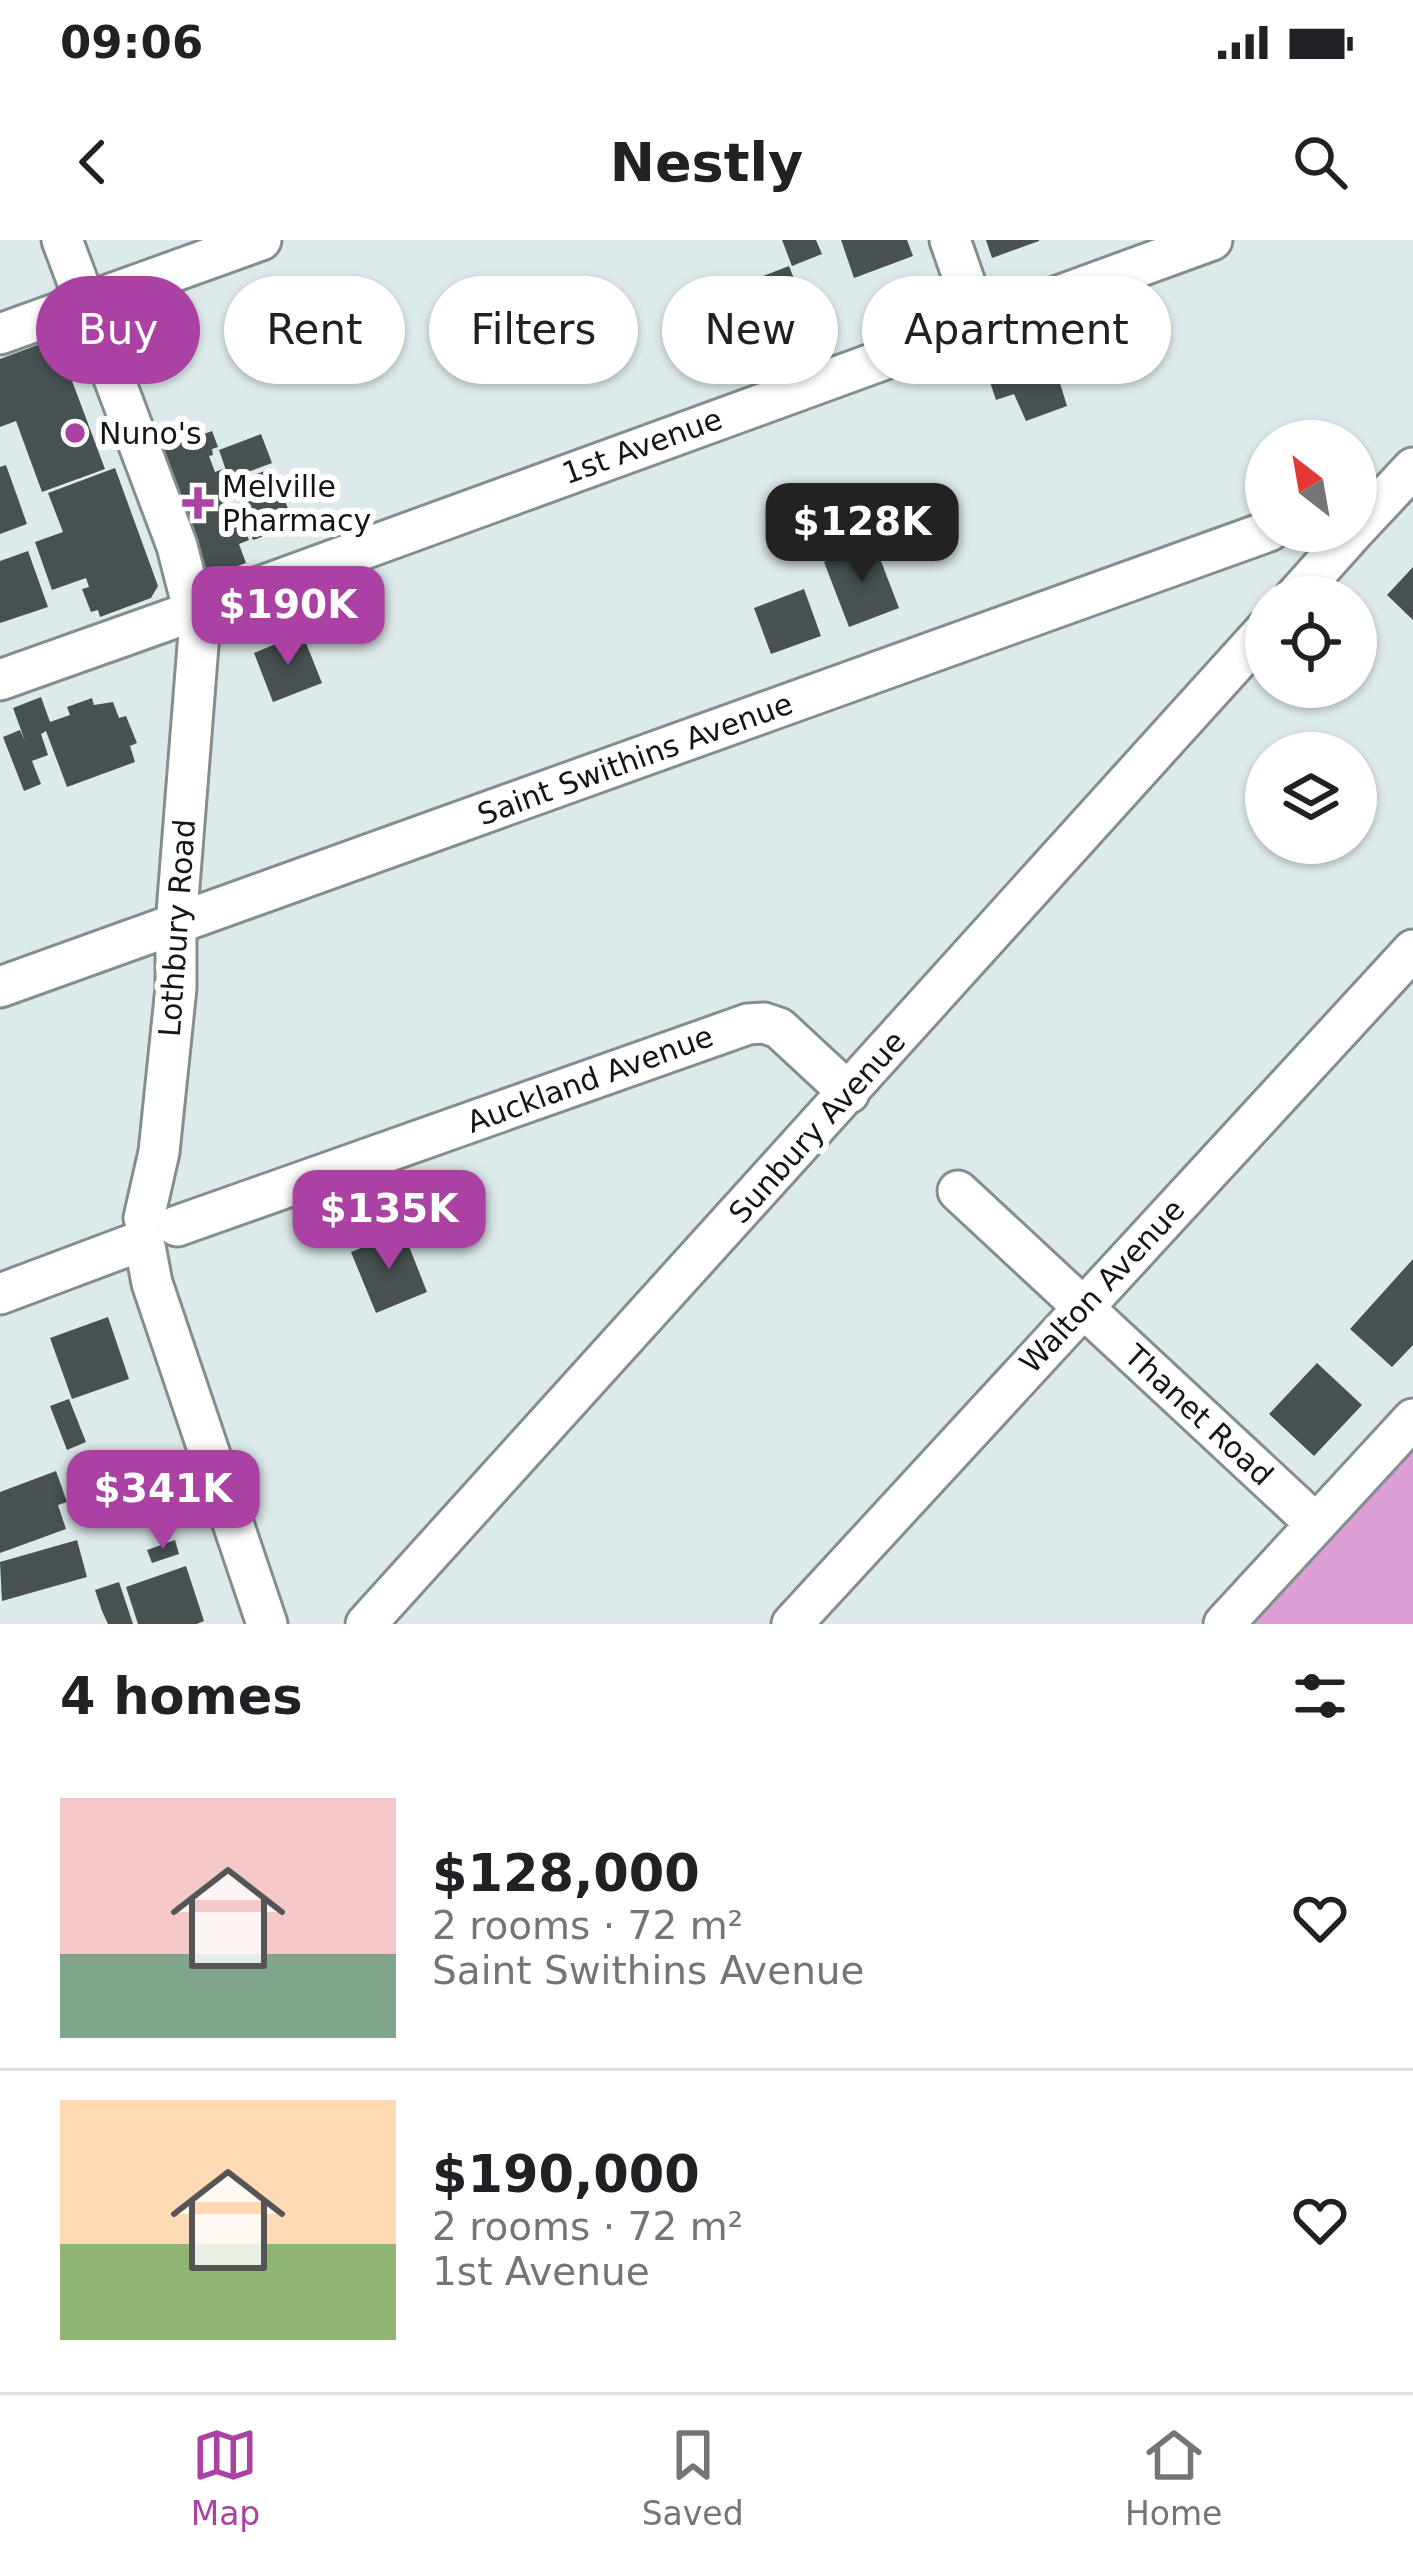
<!DOCTYPE html>
<meta charset="utf-8">
<style>
:root{--surface:#fff;--page:#f6f6f6;--text:#202124;--muted:#757577;--line:#e0e0e0;--accent:#aa41a3}
body{margin:0;font-family:"DejaVu Sans",sans-serif;background:var(--page);color:var(--text);height:100vh;display:flex;flex-direction:column;font-size:45px;white-space:nowrap}
*{box-sizing:border-box;margin:0}
p{font-size:39px;color:var(--muted)}
.icon{flex:none;width:66px;height:66px;fill:none;stroke:currentColor;stroke-width:2;stroke-linecap:round;stroke-linejoin:round}
.map{position:relative;height:1384px;overflow:hidden}
.panel{display:flex;flex-direction:column;background:var(--surface);flex:1}
.panel>*{flex:none}
.top-card{position:absolute;left:36px;top:36px;width:1341px;height:108px;display:flex;gap:24px}
.needle{width:78px;rotate:329deg}
.controls{position:absolute;left:1245px;top:180px;display:grid;gap:24px}
.controls a{display:grid;place-items:center;width:132px;height:132px;border-radius:50%;background:var(--surface);box-shadow:0 3px 9px #0004;font-size:60px}
.price{position:absolute;translate:-50% -102px;padding:0 27px;border-radius:24px;background:var(--accent);color:#fff;font-size:39px;line-height:78px;filter:drop-shadow(0 3px 6px #0008)}
.price::after{content:'';position:absolute;left:50%;top:72px;width:36px;height:27px;margin-left:-18px;background:inherit;clip-path:polygon(0 0,100% 0,50% 100%)}
.price.on{background:#222;color:#fff}
ul{padding:0;list-style:none}
li{display:flex;align-items:center;gap:36px;height:300px;padding:0 60px}
li+li{border-top:3px solid var(--line)}
li span{display:grid;place-items:center;flex:none;width:336px;height:240px;border-radius:0px;color:#555}
li>.icon{margin-inline-start:auto}
span .icon{width:144px;height:144px;fill:#fffc;stroke-width:1}
li b{font-size:51px}
h2{display:flex;justify-content:space-between;align-items:center;height:144px;padding:0 60px;font-size:51px}
.pill{padding:0 42px;border-radius:54px;background:var(--surface);box-shadow:0 3px 9px #0004;font-size:42px;line-height:108px}
.pill.on{background:var(--accent);color:#fff}
.status{display:flex;justify-content:space-between;align-items:center;height:84px;padding:0 60px;background:var(--surface);direction:ltr}
.status svg{height:33px;fill:currentColor}
header{display:flex;justify-content:space-between;align-items:center;height:156px;padding:0 60px;background:var(--surface);font-size:54px;font-weight:700}
.tabs{display:flex;justify-content:space-around;align-items:center;height:168px;border-top:3px solid var(--line);background:var(--surface);font-size:33px;color:var(--muted)}
.tabs a{display:grid;justify-items:center;gap:6px}
.tabs .on{color:var(--accent)}
.map>svg:first-child{display:block}
</style>
<div class="status"><b>09:06</b><svg viewBox="0 0 49 12"><path d="M0 12V9h3v3zM5 12V6h3v6zM10 12V3h3v9zM15 12V0h3v12zM26 1h20v11H26zM47 4h2v5h-2z"/></svg></div>
<header><svg class="icon" aria-label="back" viewBox="0 0 24 24"><path d="M15 5l-7 7 7 7"/></svg>Nestly<svg class="icon" aria-label="search" viewBox="0 0 24 24"><circle cx="10" cy="10" r="6"/><path d="M15 15l6 6"/></svg></header>
<div class="map">
<svg width="1413" height="1384" viewBox="0 0 1413 1384">
<rect width="100%" height="100%" fill="#ddeaeb"/>
<path fill="#dc9ed5" d="M 1413,1177 L 1413,1384 L 1224,1384 Z"/>
<path fill="#475152" d="M 782,0 L 816,0 L 822,14 L 792,26 Z
M 841,0 L 907,0 L 913,16 L 854,38 Z
M 986,0 L 1039,0 L 1039,1 L 992,18 Z
M 789,26 L 807,72 L 761,90 L 743,44 Z
M 56,98 L 105,229 L 42,252 L 16,181 L 0,187 L 0,119 Z
M 1046,109 L 1051,114 L 1067,166 L 1026,181 L 1014,154 L 996,160 L 988,136 L 1005,130 L 1003,124 Z
M 212,191 L 218,207 L 212,209 L 213,215 L 209,216 L 215,232 L 223,229 L 233,258 L 226,261 L 232,276 L 239,273 L 249,300 L 239,304 L 246,323 L 218,333 L 203,326 L 159,211 Z
M 261,194 L 272,223 L 229,239 L 219,210 Z
M 6,225 L 27,284 L 0,294 L 0,227 Z
M 115,228 L 158,346 L 151,358 L 100,377 L 98,370 L 91,372 L 82,349 L 89,347 L 86,338 L 52,350 L 35,302 L 63,292 L 48,253 Z
M 273,228 L 294,285 L 253,300 L 232,243 Z
M 874,303 L 899,368 L 849,387 L 824,322 Z
M 28,311 L 48,367 L 0,383 L 0,321 Z
M 1413,327 L 1413,380 L 1387,355 Z
M 804,349 L 821,396 L 771,414 L 754,368 Z
M 302,393 L 322,443 L 273,462 L 254,413 Z
M 41,457 L 50,482 L 70,475 L 67,467 L 92,458 L 94,465 L 113,462 L 119,478 L 126,476 L 137,503 L 130,506 L 135,522 L 67,547 L 46,491 L 41,494 L 48,515 L 32,521 L 41,544 L 24,551 L 3,497 L 20,490 L 25,501 L 13,468 Z
M 403,991 L 427,1052 L 376,1073 L 351,1012 Z
M 1413,1019 L 1413,1105 L 1392,1127 L 1350,1089 Z
M 108,1077 L 129,1139 L 72,1159 L 50,1098 Z
M 1317,1123 L 1362,1165 L 1314,1216 L 1269,1174 Z
M 69,1159 L 86,1202 L 67,1210 L 50,1166 Z
M 56,1231 L 67,1262 L 58,1265 L 66,1289 L 0,1313 L 0,1252 Z
M 137,1236 L 147,1268 L 100,1284 L 89,1252 Z
M 77,1300 L 87,1337 L 2,1361 L 0,1322 Z
M 175,1300 L 179,1314 L 152,1323 L 147,1310 Z
M 186,1326 L 204,1381 L 197,1384 L 138,1384 L 126,1347 Z
M 119,1342 L 133,1384 L 108,1384 L 102,1371 L 95,1350 Z"/>
<g fill="none" stroke-linecap="round" stroke-linejoin="round">
<defs>
<path id="minor" d="M 62,0 L 177,306 L 189,353
M 950,0 L 979,83
M 0,94 L 261,0
M 1356,289 L 1413,228
M 1295,357 L 1354,291
M 207,366 L 1212,0
M 0,440 L 180,376
M 0,747 L 1269,291
M 958,951 L 1316,1284
M 144,978 L 159,912 L 176,748 L 176,685 L 200,380
M 177,986 L 748,784 L 764,783 L 779,788 L 849,853
M 145,1006 L 152,1043 L 267,1384
M 0,1054 L 141,1001
M 366,1384 L 1266,389
M 792,1384 L 1413,710
M 1224,1384 L 1413,1179"/>
</defs>
<use href="#minor" stroke="#838e8f" stroke-width="45"/>
<use href="#minor" stroke="#fff" stroke-width="39"/>
</g>
<g fill="#aa41a3" stroke="#fff" stroke-width="4.5">
<circle cx="75" cy="193" r="12"/>
<path d="M192 245h12v12h12v12h-12v12h-12v-12h-12v-12h12z"/>
</g>
<g text-anchor="middle" dominant-baseline="central" stroke-width="12" stroke-linejoin="round" paint-order="stroke">
<g font-size="30" fill="#121616" stroke="#fff" text-anchor="start">
<text x="99" y="193">Nuno's</text>
<text x="222" y="246">Melville<tspan x="222" dy="34">Pharmacy</tspan></text>
</g>
<g font-size="30" fill="#121616" stroke="#fff">
<text transform="translate(642 206) rotate(-20)">1st Avenue</text>
<text transform="translate(635 519) rotate(-20)">Saint Swithins Avenue</text>
<text transform="translate(177 688) rotate(-86)">Lothbury Road</text>
<text transform="translate(590 839) rotate(-20)">Auckland Avenue</text>
<text transform="translate(817 887) rotate(-48)">Sunbury Avenue</text>
<text transform="translate(1102 1046) rotate(-47)">Walton Avenue</text>
<text transform="translate(1199 1175) rotate(43)">Thanet Road</text>
</g>
</g>
</svg>
<div class="controls">
<a><svg class="needle" viewBox="-14 -14 28 28"><path d="M0-13l5 13h-10z" fill="#e53935"/><path d="M0 13l5-13h-10z" fill="#757577"/></svg></a>
<a><svg class="icon" aria-label="locate" viewBox="0 0 24 24"><circle cx="12" cy="12" r="6"/><path d="M12 2v4M12 18v4M2 12h4M18 12h4"/></svg></a>
<a><svg class="icon" aria-label="layers" viewBox="0 0 24 24"><path d="M12 4l9 5-9 5-9-5zM3 14l9 5 9-5"/></svg></a>
</div>
<b class="price on" style="left:862px;top:345px">$128K</b>
<b class="price" style="left:288px;top:428px">$190K</b>
<b class="price" style="left:389px;top:1032px">$135K</b>
<b class="price" style="left:163px;top:1312px">$341K</b>
<div class="top-card">
<a class="pill on">Buy</a>
<a class="pill">Rent</a>
<a class="pill">Filters</a>
<a class="pill">New</a>
<a class="pill">Apartment</a>
</div>
</div>
<section class="panel">
<h2>4 homes<svg class="icon" aria-label="filters" viewBox="0 0 24 24"><path d="M4 7h16M4 17h16"/><circle cx="9" cy="7" r="2"/><circle cx="15" cy="17" r="2"/></svg></h2>
<ul>
<li><span style="background:linear-gradient(#f6c9c9 65%,#7fa58c 0)"><svg class="icon" aria-label="home" viewBox="0 0 24 24"><path d="M3 11l9-7 9 7M6 9v11h12V9"/></svg></span><div><b>$128,000</b><p>2 rooms · 72 m²</p><p>Saint Swithins Avenue</p></div><svg class="icon" aria-label="heart" viewBox="0 0 24 24"><path d="M12 20l-8-8c-3-5 5-10 8-4 3-6 11-1 8 4z"/></svg></li>
<li><span style="background:linear-gradient(#ffd9b3 60%,#8fb573 0)"><svg class="icon" aria-label="home" viewBox="0 0 24 24"><path d="M3 11l9-7 9 7M6 9v11h12V9"/></svg></span><div><b>$190,000</b><p>2 rooms · 72 m²</p><p>1st Avenue</p></div><svg class="icon" aria-label="heart" viewBox="0 0 24 24"><path d="M12 20l-8-8c-3-5 5-10 8-4 3-6 11-1 8 4z"/></svg></li>
</ul>
</section>
<nav class="tabs">
<a class="on"><svg class="icon" aria-label="map" viewBox="0 0 24 24"><path d="M3 6l6-2 6 2 6-2v14l-6 2-6-2-6 2zM9 4v14M15 6v14"/></svg>Map</a>
<a><svg class="icon" aria-label="saved" viewBox="0 0 24 24"><path d="M7 4h10v16l-5-4-5 4z"/></svg>Saved</a>
<a><svg class="icon" aria-label="home" viewBox="0 0 24 24"><path d="M3 11l9-7 9 7M6 9v11h12V9"/></svg>Home</a>
</nav>
